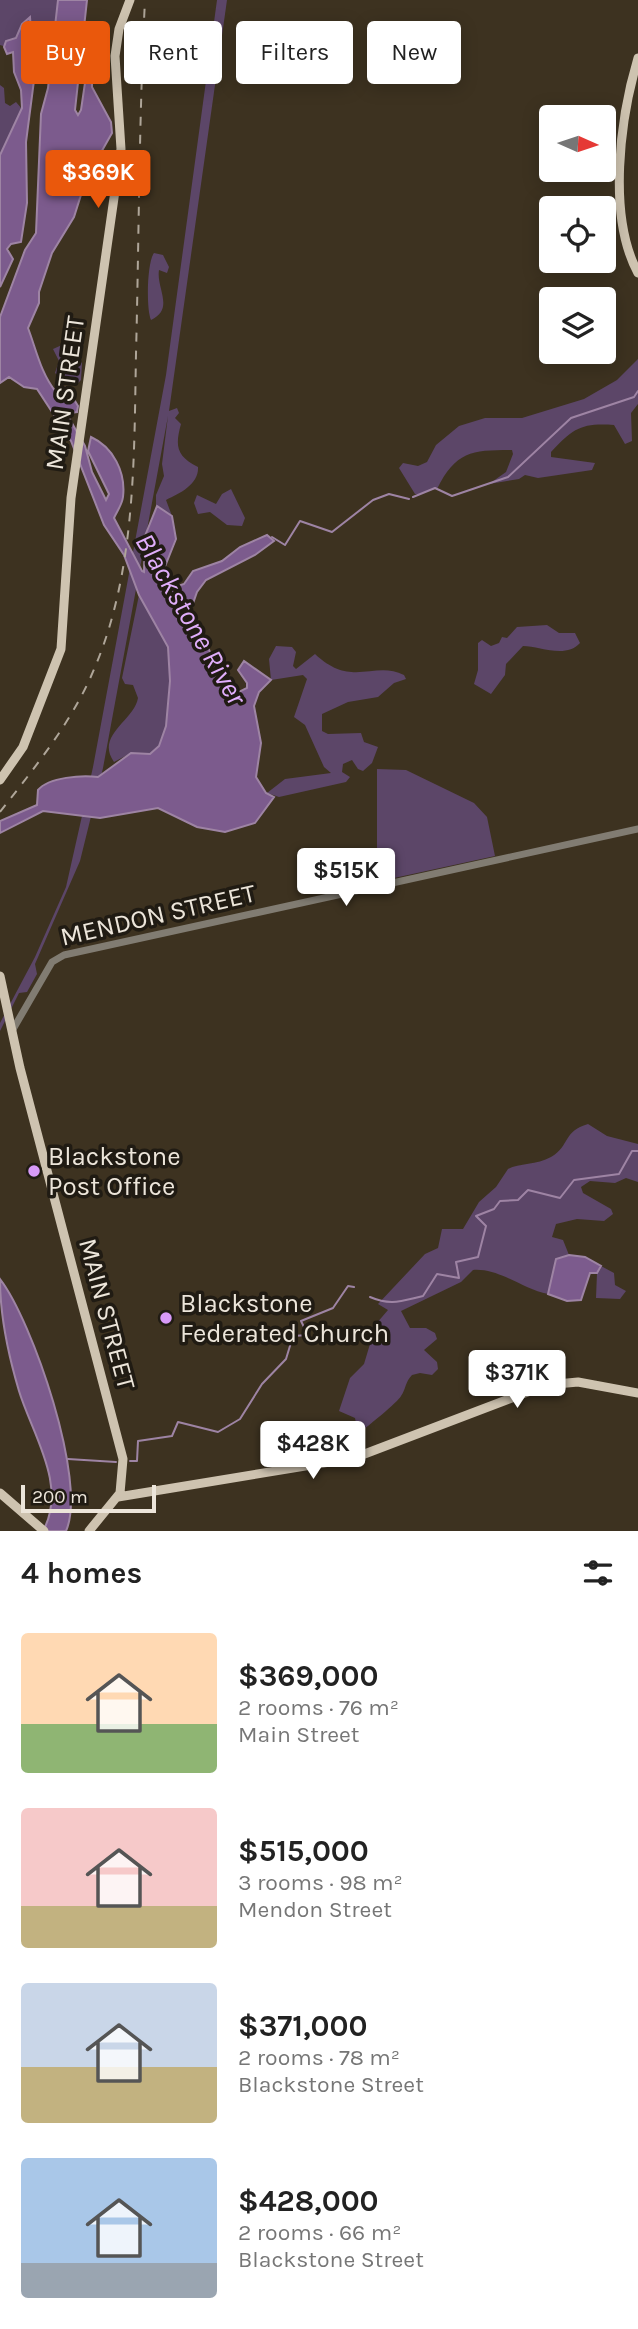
<!DOCTYPE html>
<meta charset="utf-8">
<style>
:root{--surface:#fff;--page:#f6f6f6;--text:#222;--muted:#767676;--accent:#ea580c}
body{margin:0;font-family:Karla,sans-serif;background:var(--page);color:var(--text);height:100vh;display:flex;flex-direction:column;font-size:26px;white-space:nowrap}
*{box-sizing:border-box;margin:0}
p{font-size:23px;color:var(--muted)}
.icon{flex:none;width:38px;height:38px;fill:none;stroke:currentColor;stroke-width:2;stroke-linecap:round;stroke-linejoin:round}
.map{position:relative;height:1531px;overflow:hidden}
.drawer{display:flex;flex-direction:column;background:var(--surface);flex:1}
.drawer>*{flex:none}
.banner{position:absolute;left:21px;top:21px;width:597px;height:63px;display:flex;gap:14px}
.needle{width:46px;rotate:93deg}
.fabs{position:absolute;left:539px;top:105px;display:grid;gap:14px}
.fabs a{display:grid;place-items:center;width:77px;height:77px;border-radius:7px;background:var(--surface);box-shadow:0 4px 18px #0003;font-size:35px}
.scale{position:absolute;left:21px;bottom:18px;width:135px;box-sizing:border-box;padding-left:7px;border:4px solid #ece5da;border-top:0;font-size:19px;line-height:24px;white-space:nowrap;color:#ece5da;-webkit-text-stroke:5px #201b13;paint-order:stroke}
.price{position:absolute;translate:-50% -60px;padding:0 16px;border-radius:7px;background:#fff;color:#222;font-size:23px;line-height:46px;filter:drop-shadow(0 2px 4px #0008)}
.price::after{content:'';position:absolute;left:50%;top:42px;width:21px;height:16px;margin-left:-10px;background:inherit;clip-path:polygon(0 0,100% 0,50% 100%)}
.price.selected{background:var(--accent);color:#fff}
ul{padding:0;list-style:none}
li{display:flex;align-items:center;gap:21px;height:175px;padding:0 21px}
li span{display:grid;place-items:center;flex:none;width:196px;height:140px;border-radius:7px;color:#555}
li>.icon{margin-inline-start:auto}
span .icon{width:84px;height:84px;fill:#fffc;stroke-width:1}
li b{font-size:30px}
h2{display:flex;justify-content:space-between;align-items:center;height:84px;padding:0 21px;font-size:30px}
.chip{padding:0 24px;border-radius:7px;background:var(--surface);box-shadow:0 4px 18px #0003;font-size:24px;line-height:63px}
.chip.selected{background:var(--accent);color:#fff}
.map>svg:first-child{display:block}
</style>
<div class="map">
<svg width="638" height="1531" viewBox="0 0 638 1531">
<rect width="100%" height="100%" fill="#3d3220"/>
<path fill="#5c4668" d="M 0,0 L 58,0 C 59,23 47,37 42,58 L 0,45 Z
M 217,0 L 227,0 L 169,411 L 177,408 L 179,413 L 175,418 L 181,424 C 175,446 176,456 198,467 C 199,484 181,493 166,500 L 172,516 L 156,505 L 156,495 L 164,476 L 162,464 L 168,416 L 103,768 L 80,861 L 35,964 L 37,974 L 27,992 L 19,993 L 0,1031 L 0,1023 L 35,957 L 66,887 L 93,767 L 166,375 Z
M 0,85 L 4,88 L 5,103 L 10,106 L 16,102 L 22,109 L 0,155 Z
M 154,253 L 163,255 L 169,267 L 167,273 L 159,270 C 156,288 175,309 151,320 C 146,309 147,262 154,253 Z
M 62,345 L 82,363 L 81,380 L 76,385 L 68,383 L 55,373 L 59,361 L 53,349 Z
M 638,359 L 638,404 L 631,413 L 632,441 L 625,444 L 614,425 C 581,423 574,428 551,452 L 551,457 L 595,463 L 592,470 L 538,478 L 525,475 L 519,479 L 489,484 L 506,472 L 513,454 L 512,450 C 472,450 456,451 437,489 C 429,489 422,495 415,494 L 399,468 L 403,463 L 418,466 L 427,462 L 436,445 L 459,426 L 485,418 L 522,418 L 584,399 L 617,380 Z
M 231,489 L 245,518 L 242,526 L 227,525 L 210,512 L 198,514 L 194,503 L 197,495 L 216,504 L 222,494 Z
M 139,595 L 166,641 L 171,664 L 166,726 L 159,746 L 150,754 L 131,753 L 114,762 C 95,735 134,721 138,698 L 133,685 L 125,684 L 122,678 Z
M 547,625 L 559,633 L 575,633 L 580,643 C 566,659 539,646 523,646 L 506,664 L 505,675 L 491,694 L 474,684 L 478,670 L 478,643 L 482,640 L 491,646 L 499,643 L 502,637 L 507,638 L 517,627 Z
M 276,646 L 292,647 L 296,652 L 293,666 L 296,669 L 315,654 C 352,689 374,660 404,675 L 406,679 L 394,683 L 378,697 L 348,702 L 322,714 L 322,731 L 328,734 L 361,733 L 364,742 L 378,747 L 372,763 L 363,771 L 358,769 L 352,760 L 343,764 L 342,772 L 350,777 L 346,782 L 279,797 L 267,793 L 285,779 L 331,773 L 324,767 L 305,725 L 294,717 L 307,679 L 303,675 L 271,680 L 269,659 Z
M 377,769 L 406,770 L 474,803 L 487,817 L 495,856 L 385,880 L 384,865 L 377,860 Z
M 588,1124 L 607,1136 L 638,1144 L 638,1182 L 626,1178 L 615,1183 L 590,1181 L 581,1187 L 583,1193 L 611,1209 L 613,1214 L 604,1221 L 577,1219 L 556,1224 L 552,1237 L 563,1240 L 569,1255 L 556,1259 L 548,1294 C 522,1289 500,1268 473,1270 L 461,1282 L 401,1311 L 410,1328 L 426,1328 L 435,1333 L 437,1339 L 424,1350 L 437,1362 L 438,1369 L 432,1375 L 420,1373 L 412,1375 C 405,1382 406,1389 401,1396 C 399,1401 365,1429 361,1431 L 357,1428 L 355,1418 L 339,1411 L 350,1378 L 364,1364 L 376,1324 L 388,1310 L 378,1304 L 425,1254 L 438,1248 L 442,1229 L 463,1229 L 479,1202 L 496,1187 L 508,1169 C 519,1163 537,1165 551,1157 C 570,1146 563,1131 588,1124 Z
M 601,1266 L 614,1273 L 615,1285 L 626,1291 L 620,1299 L 596,1298 L 597,1273 Z"/>
<path fill="#7c5b8d" stroke="#9e84a4" stroke-width="2" d="M 58,0 L 87,0 L 75,110 L 78,115 L 81,110 L 90,49 L 100,60 L 92,72 L 92,87 L 111,122 L 112,133 L 86,179 L 74,217 L 52,253 L 39,292 L 39,303 L 28,328 C 36,349 41,374 56,392 L 60,387 L 67,388 L 78,406 L 77,412 L 70,413 L 69,418 L 85,446 L 92,472 L 106,500 L 109,494 L 88,451 L 91,437 C 113,447 126,472 123,497 C 122,505 117,511 114,518 L 142,571 L 144,572 L 145,536 L 157,506 L 172,516 L 176,539 L 164,569 L 166,580 L 178,586 L 184,584 L 193,571 L 222,561 L 240,547 L 267,535 L 274,541 L 255,555 L 206,580 L 197,592 L 189,615 L 207,644 L 224,691 L 233,695 L 247,688 L 247,683 L 238,670 L 244,661 L 271,680 L 259,692 L 254,706 L 261,743 L 256,777 L 266,793 L 274,797 L 255,823 L 225,832 L 197,827 L 158,808 L 100,818 L 43,811 L 0,833 L 0,821 L 37,805 L 38,790 C 49,777 82,775 98,777 L 131,753 L 150,754 L 159,746 L 166,726 L 170,681 L 168,647 L 139,595 L 124,555 L 104,525 L 71,441 L 37,389 L 24,387 L 9,377 L 0,383 L 0,317 L 25,250 L 36,233 L 41,114 L 48,88 Z
M 30,17 L 32,46 L 42,58 L 36,65 L 26,142 L 27,203 L 21,242 L 11,244 L 7,249 L 13,259 L 0,287 L 0,155 L 22,108 L 21,90 L 14,72 L 13,52 L 7,54 L 4,47 L 6,41 L 16,38 L 22,24 Z
M 569,1255 L 585,1257 L 601,1266 L 597,1273 L 590,1273 L 581,1300 L 567,1301 L 548,1294 L 556,1259 Z
M 0,1279 C 32,1320 88,1482 66,1531 L 43,1531 C 68,1485 32,1434 19,1391 C 8,1354 0,1318 0,1279 Z"/>
<g fill="none" stroke-linecap="round" stroke-linejoin="round">
<path stroke="#9e84a4" stroke-width="2" d="M 413,497 L 435,488 L 452,496 L 508,477 L 571,418 L 634,397 L 638,391
M 272,537 L 285,545 L 300,521 L 332,532 L 373,500 L 389,494 L 409,499
M 370,1297 C 391,1306 401,1301 423,1296 L 437,1274 L 459,1278 L 456,1262 L 478,1257 L 486,1226 L 476,1216 L 494,1209 L 500,1201 L 518,1200 L 528,1190 L 560,1198 L 574,1180 L 619,1174 L 632,1151 L 638,1151
M 68,1459 L 116,1462
M 130,1461 L 137,1461 L 138,1441 L 172,1436 L 178,1422 L 218,1432 L 240,1419 L 262,1384 L 286,1359 L 293,1336 L 308,1335 L 301,1321 L 333,1308 L 348,1286 L 354,1287"/>
<path stroke="#817c72" stroke-width="7" d="M 12,1031 L 52,962 L 64,955 L 638,829"/>
<path stroke="#cec3b0" stroke-width="9" d="M 638,58 C 620,118 607,216 638,273
M 0,780 L 23,747 L 61,649 L 71,498 L 121,149 L 115,56 L 119,29 L 130,0
M 0,976 L 20,1068 L 123,1459 L 120,1493 L 89,1531
M 0,1493 L 44,1531
M 118,1497 L 354,1458 L 546,1385 L 578,1382 L 638,1393"/>
<path stroke="#afa699" stroke-width="2" stroke-dasharray="9 9" stroke-linecap="butt" d="M 0,812 C 35,767 73,721 95,667 C 136,570 134,457 136,354 C 139,236 139,118 145,0"/>
</g>
<g fill="#d89af8" stroke="#201b13" stroke-width="2.5">
<circle cx="34" cy="1171" r="7"/>
<circle cx="166" cy="1318" r="7"/>
</g>
<g text-anchor="middle" dominant-baseline="central" stroke-width="7" stroke-linejoin="round" paint-order="stroke">
<g font-size="26" fill="#ece5da" stroke="#201b13">
<text transform="translate(65 393) rotate(-82)">MAIN STREET</text>
<text transform="translate(158 915) rotate(-13)">MENDON STREET</text>
<text transform="translate(107 1314) rotate(75)">MAIN STREET</text>
</g>
<g font-size="26" fill="#ece5da" stroke="#201b13" text-anchor="start">
<text x="48" y="1156">Blackstone<tspan x="48" dy="30">Post Office</tspan></text>
<text x="180" y="1303">Blackstone<tspan x="180" dy="30">Federated Church</tspan></text>
</g>
<g font-size="28" font-style="italic" fill="#e0aefb" stroke="#201b13">
<text transform="translate(191 619) rotate(60)">Blackstone River</text>
</g>
</g>
</svg>
<div class="fabs">
<a><svg class="needle" viewBox="-14 -14 28 28"><path d="M0-13l5 13h-10z" fill="#e53935"/><path d="M0 13l5-13h-10z" fill="#767676"/></svg></a>
<a><svg class="icon" aria-label="locate" viewBox="0 0 24 24"><circle cx="12" cy="12" r="6"/><path d="M12 2v4M12 18v4M2 12h4M18 12h4"/></svg></a>
<a><svg class="icon" aria-label="layers" viewBox="0 0 24 24"><path d="M12 4l9 5-9 5-9-5zM3 14l9 5 9-5"/></svg></a>
</div>
<div class="scale">200 m</div>
<b class="price selected" style="left:98px;top:210px">$369K</b>
<b class="price" style="left:346px;top:908px">$515K</b>
<b class="price" style="left:517px;top:1410px">$371K</b>
<b class="price" style="left:313px;top:1481px">$428K</b>
<div class="banner">
<a class="chip selected">Buy</a>
<a class="chip">Rent</a>
<a class="chip">Filters</a>
<a class="chip">New</a>
</div>
</div>
<section class="drawer">
<h2>4 homes<svg class="icon" aria-label="filters" viewBox="0 0 24 24"><path d="M4 7h16M4 17h16"/><circle cx="9" cy="7" r="2"/><circle cx="15" cy="17" r="2"/></svg></h2>
<ul>
<li><span style="background:linear-gradient(#ffd9b3 65%,#8fb573 0)"><svg class="icon" aria-label="home" viewBox="0 0 24 24"><path d="M3 11l9-7 9 7M6 9v11h12V9"/></svg></span><div><b>$369,000</b><p>2 rooms · 76 m²</p><p>Main Street</p></div></li>
<li><span style="background:linear-gradient(#f6c9c9 70%,#c2b280 0)"><svg class="icon" aria-label="home" viewBox="0 0 24 24"><path d="M3 11l9-7 9 7M6 9v11h12V9"/></svg></span><div><b>$515,000</b><p>3 rooms · 98 m²</p><p>Mendon Street</p></div></li>
<li><span style="background:linear-gradient(#c9d6e8 60%,#c2b280 0)"><svg class="icon" aria-label="home" viewBox="0 0 24 24"><path d="M3 11l9-7 9 7M6 9v11h12V9"/></svg></span><div><b>$371,000</b><p>2 rooms · 78 m²</p><p>Blackstone Street</p></div></li>
<li><span style="background:linear-gradient(#a9c7e8 75%,#9aa5b1 0)"><svg class="icon" aria-label="home" viewBox="0 0 24 24"><path d="M3 11l9-7 9 7M6 9v11h12V9"/></svg></span><div><b>$428,000</b><p>2 rooms · 66 m²</p><p>Blackstone Street</p></div></li>
</ul>
</section>
